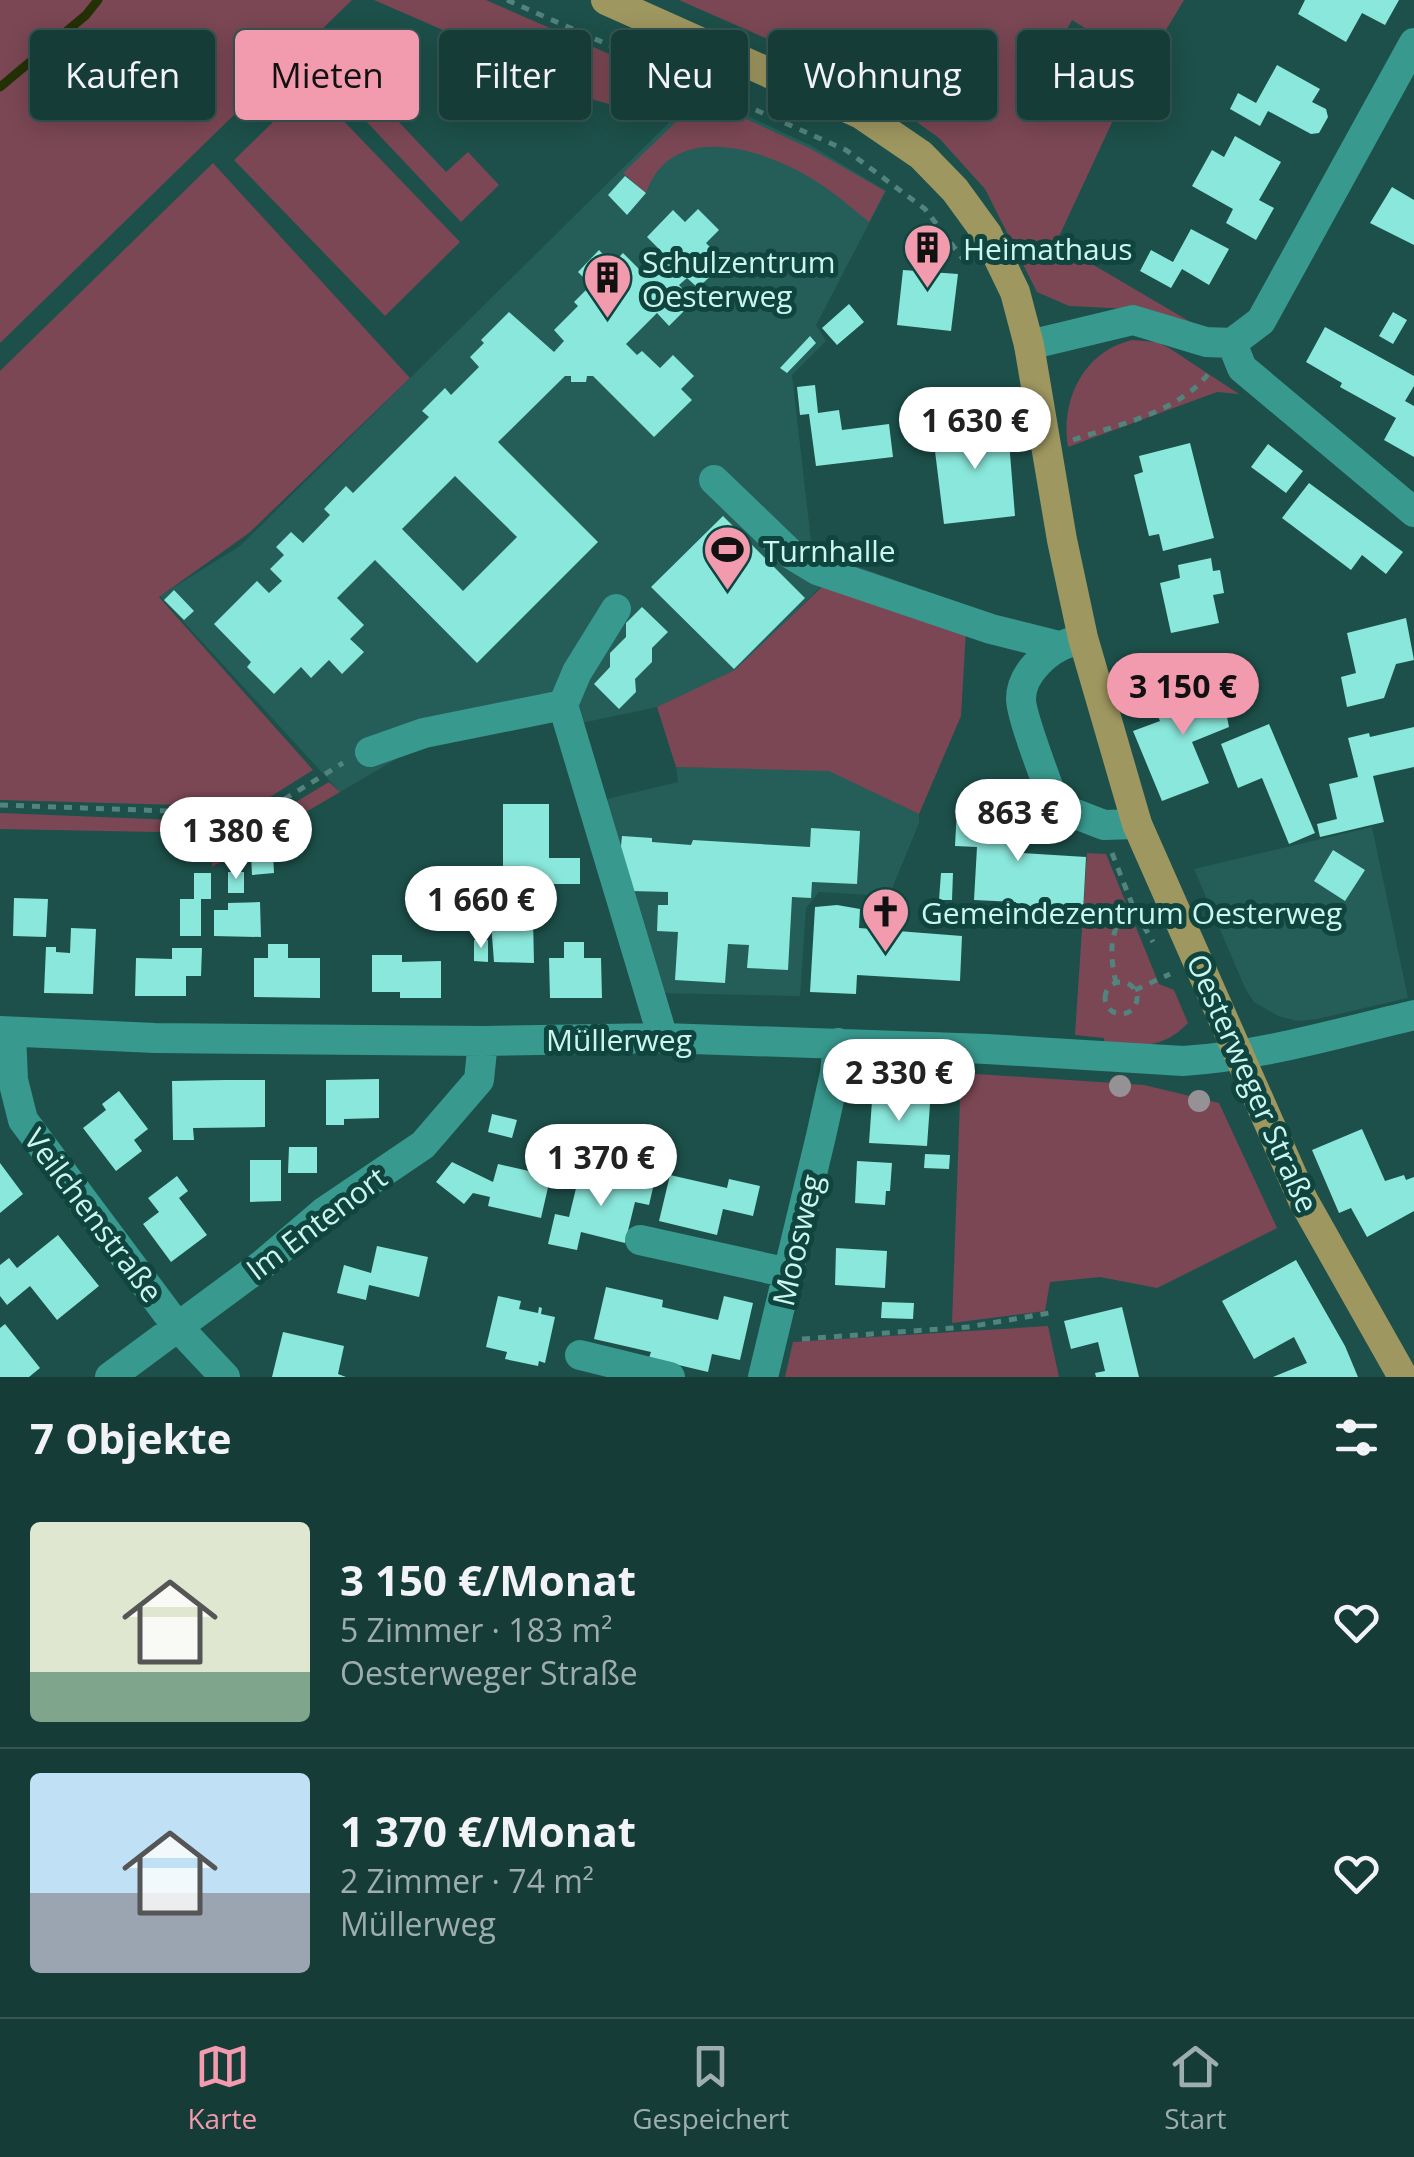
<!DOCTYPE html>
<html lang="de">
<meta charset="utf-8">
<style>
:root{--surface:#163c38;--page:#234743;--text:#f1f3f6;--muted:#9eadae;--line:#355653;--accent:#f29aae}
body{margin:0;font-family:"Open Sans",sans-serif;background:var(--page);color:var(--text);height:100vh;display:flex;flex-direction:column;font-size:38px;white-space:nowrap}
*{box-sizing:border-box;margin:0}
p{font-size:32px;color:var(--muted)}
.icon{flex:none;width:55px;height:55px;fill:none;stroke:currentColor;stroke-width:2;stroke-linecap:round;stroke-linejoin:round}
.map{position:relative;height:1377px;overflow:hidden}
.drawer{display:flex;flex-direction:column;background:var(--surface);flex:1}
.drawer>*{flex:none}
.banner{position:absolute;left:30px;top:30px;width:1355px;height:90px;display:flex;gap:20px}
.price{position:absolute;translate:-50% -85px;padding:0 22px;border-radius:35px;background:#fff;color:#222;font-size:32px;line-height:65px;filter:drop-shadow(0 2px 5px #0008)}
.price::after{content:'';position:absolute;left:50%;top:60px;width:30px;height:22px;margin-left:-15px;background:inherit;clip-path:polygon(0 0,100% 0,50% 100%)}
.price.current{background:var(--accent);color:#111}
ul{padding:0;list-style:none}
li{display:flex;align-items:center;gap:30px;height:250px;padding:0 30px}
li+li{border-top:2px solid var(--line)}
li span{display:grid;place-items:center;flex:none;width:280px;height:200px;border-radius:10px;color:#555}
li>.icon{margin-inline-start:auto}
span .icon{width:120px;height:120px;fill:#fffc;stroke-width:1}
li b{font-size:42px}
h2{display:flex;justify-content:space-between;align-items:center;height:120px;padding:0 30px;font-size:42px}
.tag{padding:0 35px;border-radius:10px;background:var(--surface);box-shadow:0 5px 25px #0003,0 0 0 2px var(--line);font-size:35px;line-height:90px}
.tag.current{background:var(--accent);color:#111}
.tab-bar{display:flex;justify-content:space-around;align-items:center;height:140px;border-top:2px solid var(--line);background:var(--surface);font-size:28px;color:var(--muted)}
.tab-bar a{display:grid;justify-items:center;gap:5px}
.tab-bar .current{color:var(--accent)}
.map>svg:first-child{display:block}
</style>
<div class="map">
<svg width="1414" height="1377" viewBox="0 0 1414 1377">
<rect width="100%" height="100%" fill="#1d504a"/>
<path fill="#255e58" d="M 699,93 L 812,146 L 886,191 L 816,325 L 826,341 L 792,375 L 812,550 L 973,608 L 826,581 L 738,670 L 657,707 L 577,724 L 546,721 L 422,744 L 340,792 L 160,596 L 240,546 Z
M 676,767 L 829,770 L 919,814 L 919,823 L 889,896 L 819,892 L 806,908 L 800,996 L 660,993 L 599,801 L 678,782 Z
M 1372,827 L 1408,998 L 1317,1019 L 1298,1021 L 1278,1016 L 1254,1002 L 1246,990 L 1194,869 Z"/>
<path fill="#7b4754" d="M 0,0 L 352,0 L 0,343 Z
M 374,0 L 486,0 L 687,88 L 657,117 L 532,83 L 507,58 Z
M 679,0 L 1184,0 L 1145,65 L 1072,20 L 1042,75 L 1115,116 L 1056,243 L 1194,324 L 1131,309 L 1069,306 L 1037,292 L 985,189 L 939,138 L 854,77 Z
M 348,68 L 446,172 L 468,152 L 499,185 L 461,222 L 331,84 Z
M 310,86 L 460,242 L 385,316 L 234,160 Z
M 701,98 L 809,148 L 885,191 L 869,222 C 855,211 841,198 826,188 C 778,153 674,114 646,193 L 623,173 Z
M 213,163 L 410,378 L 249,533 L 159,597 L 313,770 L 254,807 L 0,800 L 0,371 Z
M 1132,340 L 1157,342 L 1169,348 L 1239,394 L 1217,392 L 1068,447 C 1060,400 1084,351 1132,340 Z
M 826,583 L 966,630 L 961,716 L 919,814 L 829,771 L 676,767 L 657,707 L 735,670 Z
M 329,782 L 340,792 L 212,867 L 211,833 L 0,829 L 0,813 L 252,823 L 266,820 Z
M 1087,853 L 1106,854 L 1159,984 L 1174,990 L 1188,1023 C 1162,1050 1141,1045 1105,1045 L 1104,1038 L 1075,1035 Z
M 961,1073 L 1144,1085 L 1219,1103 L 1277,1228 L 1157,1288 L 1100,1277 L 1050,1282 L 1045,1311 L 952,1323 Z
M 1048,1326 L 1059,1377 L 785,1377 L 793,1342 Z"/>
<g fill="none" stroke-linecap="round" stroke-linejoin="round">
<path stroke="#243105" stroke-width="9" d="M 0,87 L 86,15 L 98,0"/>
</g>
<path fill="#8ae7db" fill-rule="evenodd" d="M 1305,0 L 1399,0 L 1385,25 L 1362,13 L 1346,42 L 1298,14 Z
M 1277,65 L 1320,89 L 1312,102 L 1326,109 L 1328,117 L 1319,133 L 1311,134 L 1268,111 L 1260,126 L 1230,109 L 1238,93 L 1256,103 Z
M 1235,136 L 1281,162 L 1259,200 L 1274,208 L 1256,240 L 1226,223 L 1233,209 L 1192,186 L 1212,150 L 1224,157 Z
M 625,176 L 646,193 L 627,215 L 608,195 Z
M 1392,187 L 1414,200 L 1414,245 L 1370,223 Z
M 698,209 L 719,230 L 706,243 L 725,262 L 698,288 L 687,278 L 679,285 L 694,301 L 669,326 L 657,313 L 626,344 L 637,355 L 642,351 L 660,368 L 673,355 L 694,376 L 681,389 L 692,400 L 654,437 L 593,376 L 587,376 L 586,382 L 571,382 L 571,376 L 565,376 L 498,442 L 598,542 L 477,663 L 375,560 L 337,598 L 364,625 L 350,639 L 364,652 L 342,674 L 329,660 L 311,678 L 301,667 L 274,694 L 247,667 L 251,662 L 214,624 L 257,581 L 269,593 L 282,581 L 270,569 L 284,555 L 276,547 L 291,532 L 303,543 L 330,515 L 324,509 L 346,486 L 353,493 L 429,417 L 422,411 L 445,388 L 451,395 L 479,367 L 470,357 L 484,343 L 481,340 L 509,312 L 554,352 L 564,341 L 554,330 L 578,306 L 574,302 L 591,285 L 578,272 L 599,250 L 612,264 L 623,253 L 644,274 L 664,254 L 647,237 L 673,210 L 685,222 ZM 455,476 L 517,537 L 463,591 L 402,529 Z
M 1191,229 L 1229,249 L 1209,285 L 1182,269 L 1171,288 L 1140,271 L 1151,250 L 1173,262 Z
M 903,270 L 958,274 L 951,331 L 897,325 Z
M 849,304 L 864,322 L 837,345 L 822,328 Z
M 1393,312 L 1407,320 L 1393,344 L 1379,336 Z
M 1325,327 L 1414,376 L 1414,386 L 1405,401 L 1414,406 L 1414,457 L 1384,440 L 1396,418 L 1340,387 L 1342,383 L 1306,362 Z
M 810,336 L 816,343 L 787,373 L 780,368 Z
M 815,385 L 818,413 L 839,410 L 842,430 L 889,424 L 893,457 L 816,466 L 809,414 L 800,415 L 797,387 Z
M 1007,416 L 1015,516 L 944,524 L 934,443 L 940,443 L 938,419 L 960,417 L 962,440 L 987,437 L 984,418 Z
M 1190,443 L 1214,538 L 1163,551 L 1159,534 L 1149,536 L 1134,475 L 1143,472 L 1139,456 Z
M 1268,444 L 1303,471 L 1286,493 L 1251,467 Z
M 1309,483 L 1403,552 L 1386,574 L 1362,555 L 1351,570 L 1282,518 Z
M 723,516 L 805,598 L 734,669 L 651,587 Z
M 1211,558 L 1213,571 L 1220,570 L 1224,593 L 1213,595 L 1219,623 L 1171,633 L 1160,583 L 1180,578 L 1178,565 Z
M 174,590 L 194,611 L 184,620 L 164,600 Z
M 642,607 L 668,632 L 652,648 L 652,662 L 635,679 L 636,692 L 619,709 L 594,684 L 610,667 L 610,653 L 626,637 L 626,623 Z
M 1406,618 L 1414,660 L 1396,664 L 1384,698 L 1347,707 L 1341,677 L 1356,673 L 1347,633 Z
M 1218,678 L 1225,696 L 1218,699 L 1220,705 L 1233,699 L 1238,713 L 1227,717 L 1229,727 L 1192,742 L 1209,783 L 1162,801 L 1133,731 L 1160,721 L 1152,702 L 1165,696 L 1173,716 L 1185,711 L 1178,695 Z
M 1269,724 L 1315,833 L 1289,844 L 1262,778 L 1238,788 L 1221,744 Z
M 1414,727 L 1414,767 L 1373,776 L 1384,822 L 1320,837 L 1317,824 L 1337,819 L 1329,784 L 1358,777 L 1348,738 L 1369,733 L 1370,737 Z
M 503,804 L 549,804 L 549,858 L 580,858 L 580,884 L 522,884 L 523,919 L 533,919 L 534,963 L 494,962 L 488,884 L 503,884 Z
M 957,808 L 1025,812 L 1022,853 L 1086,857 L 1083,912 L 1016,908 L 1016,902 L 974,900 L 977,847 L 955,846 Z
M 811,828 L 860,831 L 857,884 L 812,882 L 811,898 L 792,897 L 788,970 L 747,968 L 749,945 L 728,944 L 725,983 L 675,980 L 678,932 L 657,931 L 658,905 L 668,905 L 668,892 L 632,891 L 632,882 L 629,882 L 620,856 L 622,836 L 652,838 L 652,842 L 691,845 L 693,840 L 810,847 Z
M 1333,850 L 1365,870 L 1345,901 L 1314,881 Z
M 273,854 L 274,873 L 252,875 L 251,855 Z
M 228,872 L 244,872 L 244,893 L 228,893 Z
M 194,873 L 211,873 L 211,899 L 201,899 L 201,936 L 180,936 L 180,899 L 194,899 Z
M 941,873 L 953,873 L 952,900 L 939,900 Z
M 14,898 L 48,899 L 46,937 L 13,936 Z
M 260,902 L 261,937 L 214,936 L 214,910 L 228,910 L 228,903 Z
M 837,905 L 860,909 L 859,928 L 962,936 L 960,981 L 857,975 L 856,994 L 810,992 L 815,907 Z
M 71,928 L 96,929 L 93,994 L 44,993 L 46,947 L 56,947 L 56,952 L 70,953 Z
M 474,940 L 488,940 L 488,962 L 474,961 Z
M 564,942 L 584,942 L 584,958 L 601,958 L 602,998 L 550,998 L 549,958 L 564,958 Z
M 268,944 L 288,944 L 288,958 L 320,958 L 320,998 L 254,997 L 254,958 L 268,958 Z
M 172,948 L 202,948 L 201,976 L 186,976 L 186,996 L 135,996 L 136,958 L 172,959 Z
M 372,955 L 402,955 L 402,962 L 441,961 L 441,998 L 400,998 L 400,992 L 372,992 Z
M 379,1079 L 379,1118 L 344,1119 L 344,1125 L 326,1125 L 326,1080 Z
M 225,1080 L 265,1080 L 265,1127 L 193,1128 L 194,1140 L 173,1140 L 172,1081 Z
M 119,1091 L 148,1129 L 134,1140 L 142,1151 L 116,1171 L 83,1128 L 106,1110 L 102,1104 Z
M 872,1101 L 930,1104 L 927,1146 L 869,1143 Z
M 492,1114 L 517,1120 L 512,1138 L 488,1132 Z
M 1362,1129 L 1385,1181 L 1404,1175 L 1406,1180 L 1414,1177 L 1414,1211 L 1367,1237 L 1351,1208 L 1339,1213 L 1312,1150 Z
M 289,1147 L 317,1147 L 317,1173 L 288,1173 Z
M 925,1154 L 950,1155 L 949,1169 L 924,1168 Z
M 250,1160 L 281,1160 L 281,1201 L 250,1202 Z
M 857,1161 L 892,1163 L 890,1191 L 886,1191 L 885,1205 L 855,1203 Z
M 452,1162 L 493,1182 L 498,1164 L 529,1171 L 531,1165 L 552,1170 L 541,1218 L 488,1206 L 490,1197 L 473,1193 L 464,1204 L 436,1182 Z
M 0,1163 L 23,1194 L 0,1213 Z
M 641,1171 L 656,1175 L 649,1205 L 635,1202 L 625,1243 L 581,1232 L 577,1250 L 548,1244 L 555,1214 L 569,1217 L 580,1172 L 637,1185 Z
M 670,1175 L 727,1188 L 729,1179 L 760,1186 L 753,1216 L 723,1209 L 717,1235 L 659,1221 Z
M 177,1176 L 188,1191 L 179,1198 L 207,1235 L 171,1262 L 143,1224 L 159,1212 L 148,1198 Z
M 58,1235 L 99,1286 L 57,1320 L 30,1286 L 7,1305 L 0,1296 L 0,1265 L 9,1258 L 17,1268 Z
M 377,1246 L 428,1257 L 419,1297 L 369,1285 L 366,1300 L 337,1293 L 344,1265 L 371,1273 Z
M 836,1248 L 887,1251 L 885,1288 L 835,1285 Z
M 1296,1260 L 1345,1346 L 1358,1377 L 1273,1377 L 1307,1363 L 1294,1337 L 1254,1359 L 1222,1301 Z
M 606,1287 L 663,1300 L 662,1307 L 718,1320 L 724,1296 L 753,1303 L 740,1360 L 712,1354 L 708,1372 L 649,1358 L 651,1352 L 594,1339 Z
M 498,1296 L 521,1301 L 519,1309 L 538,1313 L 539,1307 L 542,1308 L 541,1314 L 555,1317 L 545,1363 L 539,1361 L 538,1366 L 505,1359 L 507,1352 L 486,1347 Z
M 882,1302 L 914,1303 L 913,1319 L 881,1318 Z
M 1122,1307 L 1139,1377 L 1096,1377 L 1095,1373 L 1105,1371 L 1098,1342 L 1071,1349 L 1064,1321 Z
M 5,1324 L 40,1368 L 29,1377 L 0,1377 L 0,1328 Z
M 283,1332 L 344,1346 L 338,1374 L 346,1377 L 272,1377 Z"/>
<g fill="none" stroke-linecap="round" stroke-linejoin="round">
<path stroke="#52837d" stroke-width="5" stroke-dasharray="8 8" stroke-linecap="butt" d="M 507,0 L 846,150 L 925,209 L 963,259
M 1073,440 C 1119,424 1178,413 1209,373
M 0,805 L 253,814 L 267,810 L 343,763
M 1112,853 L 1134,909 L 1153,942
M1105 998a16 16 0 1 1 32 0a16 16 0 1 1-32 0Z
M 1116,983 C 1110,957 1107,924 1133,909
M 1135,990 L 1170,974
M 802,1339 L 968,1327 L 1049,1313"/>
<path stroke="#38998e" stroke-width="30" d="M 1232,343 L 1242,368 L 1414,512
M 1029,345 L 1133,320 L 1206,342 L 1232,343 L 1261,321 L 1414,43
M 714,480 L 792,555 L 817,570 L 991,629 L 1059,646
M 616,609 L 577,672 L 563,705 L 663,1038
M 1071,642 C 1048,649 1021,673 1021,699 C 1021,717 1048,784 1055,806 L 1104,825 L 1137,824
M 370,752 L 424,733 L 563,705
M 0,1031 L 155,1038 L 483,1041 L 663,1038 L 987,1049 L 1183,1061 C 1261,1056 1339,1033 1414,1015
M 11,1032 L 13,1080 L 23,1120 L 176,1325 L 225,1377
M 640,1240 L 789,1273
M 580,1355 L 670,1377
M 110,1377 L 263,1264 L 324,1212 L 423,1145 L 479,1080 L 483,1041
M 763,1377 L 821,1136 L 835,1073 L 838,1043"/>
<path stroke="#9f9760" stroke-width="30" d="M 606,0 L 861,114 L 921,155 L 955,190 L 987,234 L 1015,292 L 1029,345 L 1062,540 L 1083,638 L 1137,824 L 1303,1200 L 1403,1377"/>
</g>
<g fill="#959194">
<circle cx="1120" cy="1086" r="11"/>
<circle cx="1199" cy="1101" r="11"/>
</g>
<defs>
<symbol id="building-pin" viewBox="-11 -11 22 30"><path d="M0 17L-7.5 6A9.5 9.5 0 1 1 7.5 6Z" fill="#f29aae" stroke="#10453f"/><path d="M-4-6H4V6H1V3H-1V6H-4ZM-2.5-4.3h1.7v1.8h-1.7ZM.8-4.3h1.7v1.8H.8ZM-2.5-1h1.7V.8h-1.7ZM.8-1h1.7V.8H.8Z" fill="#111"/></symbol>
<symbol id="stadium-pin" viewBox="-11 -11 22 30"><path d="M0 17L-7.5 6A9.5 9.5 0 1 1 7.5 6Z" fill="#f29aae" stroke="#10453f"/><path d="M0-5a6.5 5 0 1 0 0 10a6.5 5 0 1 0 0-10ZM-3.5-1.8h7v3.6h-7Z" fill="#111"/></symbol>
<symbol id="church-pin" viewBox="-11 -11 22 30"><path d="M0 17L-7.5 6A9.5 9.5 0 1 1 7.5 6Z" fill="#f29aae" stroke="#10453f"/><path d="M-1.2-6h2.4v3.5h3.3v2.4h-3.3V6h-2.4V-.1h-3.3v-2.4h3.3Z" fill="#111"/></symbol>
</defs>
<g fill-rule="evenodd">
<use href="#building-pin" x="900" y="220" width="55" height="75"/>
<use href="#building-pin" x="580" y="250" width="55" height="75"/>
<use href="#stadium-pin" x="700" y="522" width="55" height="75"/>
<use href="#church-pin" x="858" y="884" width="55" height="75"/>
</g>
<g text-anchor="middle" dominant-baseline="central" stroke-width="10" stroke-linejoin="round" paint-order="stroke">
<g font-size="30" fill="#cbf6ef" stroke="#10453f" text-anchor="start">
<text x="963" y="248">Heimathaus</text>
<text x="642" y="261">Schulzentrum<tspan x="642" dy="34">Oesterweg</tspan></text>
<text x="763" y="550">Turnhalle</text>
<text x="921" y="912">Gemeindezentrum Oesterweg</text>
</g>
<g font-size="30" fill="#cbf6ef" stroke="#10453f">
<text x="619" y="1039">Müllerweg</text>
<text transform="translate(1253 1083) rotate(66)">Oesterweger Straße</text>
<text transform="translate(94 1215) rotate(53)">Veilchenstraße</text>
<text transform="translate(316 1223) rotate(-37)">Im Entenort</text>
<text transform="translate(797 1240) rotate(-77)">Moosweg</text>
</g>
</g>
</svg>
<b class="price" style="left:975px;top:472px">1 630 €</b>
<b class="price current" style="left:1183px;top:738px">3 150 €</b>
<b class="price" style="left:1018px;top:864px">863 €</b>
<b class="price" style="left:236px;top:882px">1 380 €</b>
<b class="price" style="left:481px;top:951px">1 660 €</b>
<b class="price" style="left:899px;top:1124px">2 330 €</b>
<b class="price" style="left:601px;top:1209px">1 370 €</b>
<div class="banner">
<a class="tag">Kaufen</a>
<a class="tag current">Mieten</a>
<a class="tag">Filter</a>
<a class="tag">Neu</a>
<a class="tag">Wohnung</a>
<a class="tag">Haus</a>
</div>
</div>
<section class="drawer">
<h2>7 Objekte<svg class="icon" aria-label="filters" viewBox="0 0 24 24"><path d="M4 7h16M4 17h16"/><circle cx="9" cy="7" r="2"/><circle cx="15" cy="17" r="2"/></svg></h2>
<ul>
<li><span style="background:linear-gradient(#dfe7d0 75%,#7fa58c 0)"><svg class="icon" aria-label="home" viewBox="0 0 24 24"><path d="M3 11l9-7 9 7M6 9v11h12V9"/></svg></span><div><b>3 150 €/Monat</b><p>5 Zimmer · 183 m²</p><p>Oesterweger Straße</p></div><svg class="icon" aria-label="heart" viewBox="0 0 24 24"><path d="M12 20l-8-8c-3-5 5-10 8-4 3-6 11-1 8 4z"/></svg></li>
<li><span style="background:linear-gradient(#bfe0f5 60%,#9aa5b1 0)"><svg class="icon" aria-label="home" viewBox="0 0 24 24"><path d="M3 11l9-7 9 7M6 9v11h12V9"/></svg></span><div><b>1 370 €/Monat</b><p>2 Zimmer · 74 m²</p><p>Müllerweg</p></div><svg class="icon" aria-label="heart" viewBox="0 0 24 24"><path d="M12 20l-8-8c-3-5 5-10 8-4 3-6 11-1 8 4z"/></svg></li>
</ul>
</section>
<nav class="tab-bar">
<a class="current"><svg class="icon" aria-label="map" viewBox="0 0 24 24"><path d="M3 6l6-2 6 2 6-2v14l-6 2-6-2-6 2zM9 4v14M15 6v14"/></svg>Karte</a>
<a><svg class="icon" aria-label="saved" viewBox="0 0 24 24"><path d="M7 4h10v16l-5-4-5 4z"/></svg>Gespeichert</a>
<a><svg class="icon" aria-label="home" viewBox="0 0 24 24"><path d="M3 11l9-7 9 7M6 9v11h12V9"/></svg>Start</a>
</nav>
